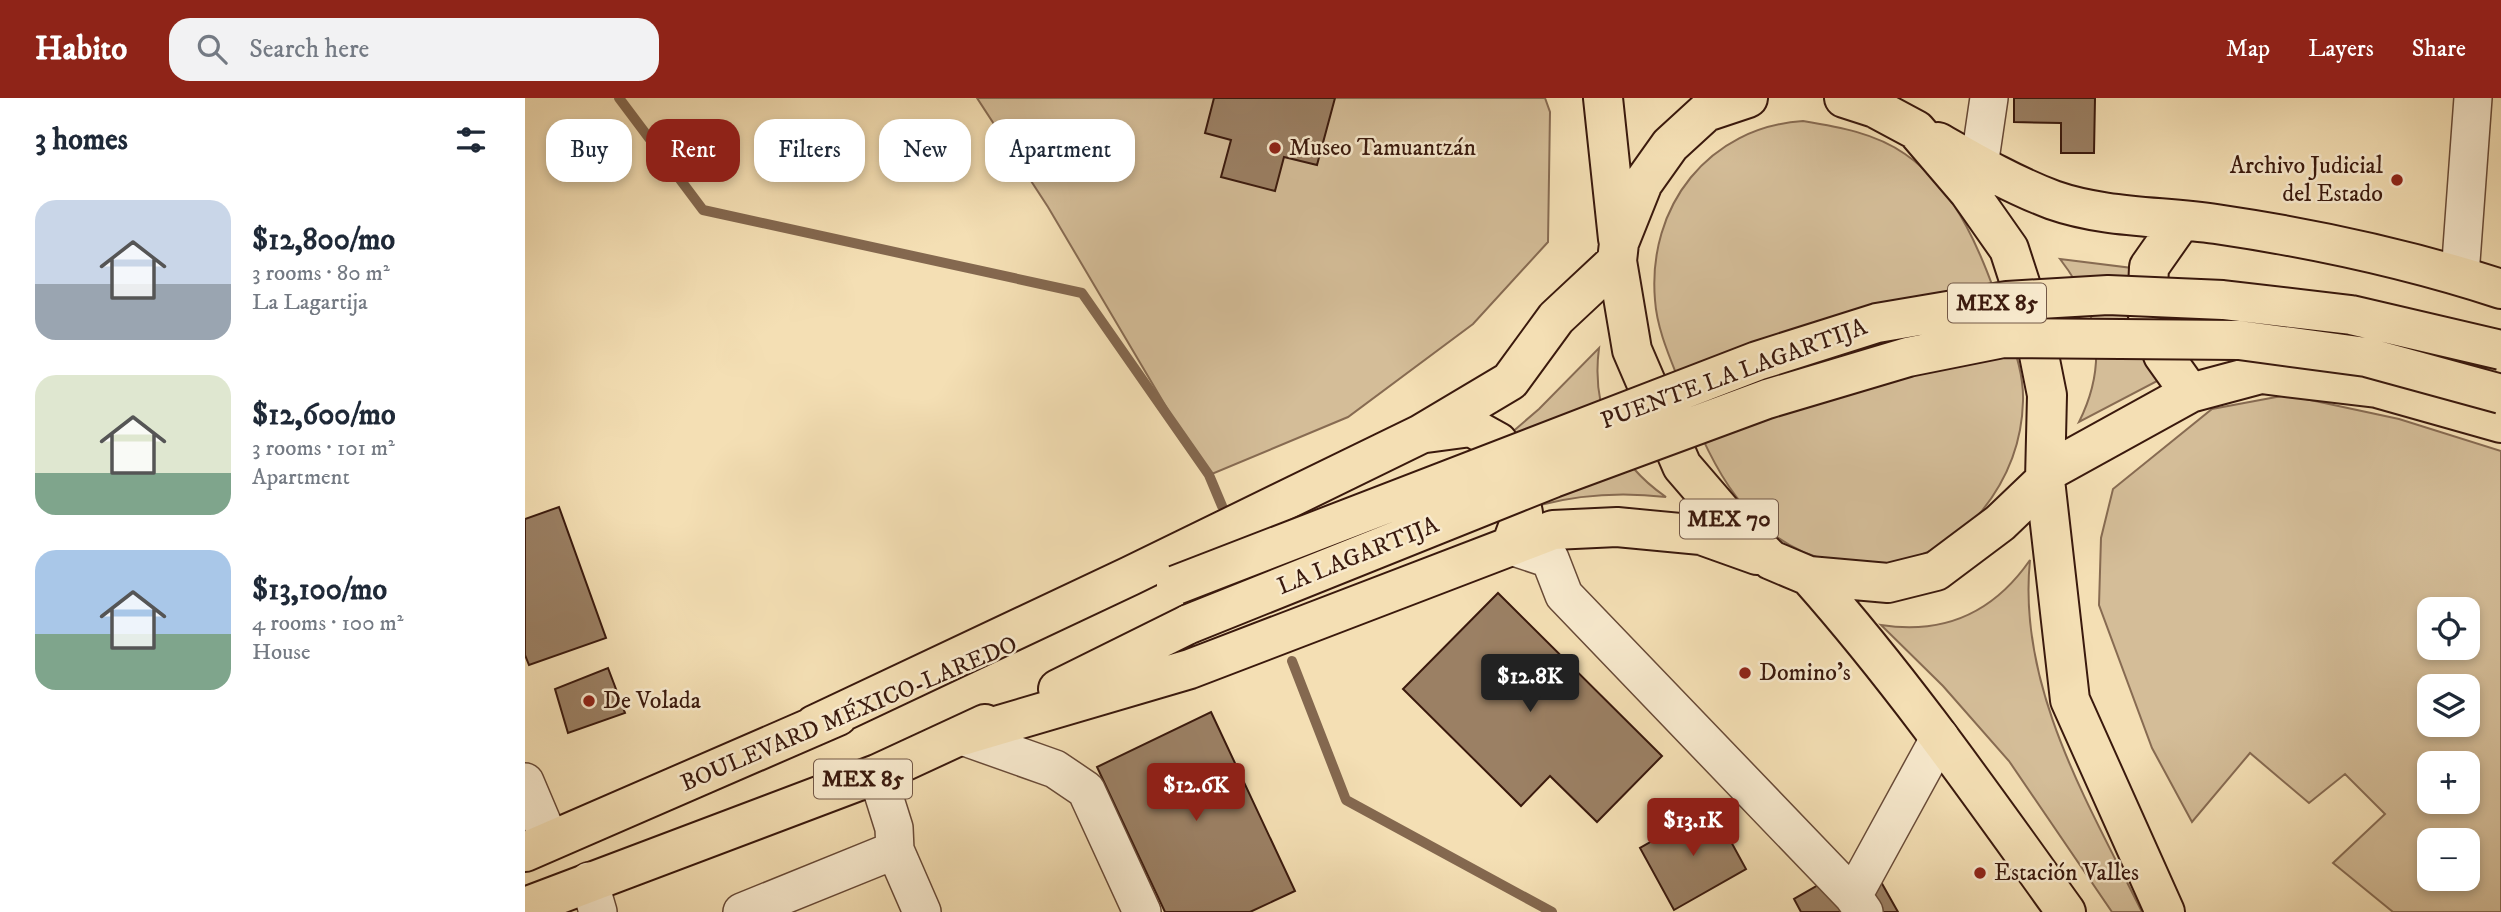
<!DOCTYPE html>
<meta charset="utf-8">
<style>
:root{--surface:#fff;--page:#f2f2f3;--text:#1f2937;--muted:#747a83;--accent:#8f2418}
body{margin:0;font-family:"IM FELL DW Pica",serif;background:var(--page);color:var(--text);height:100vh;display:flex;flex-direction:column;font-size:26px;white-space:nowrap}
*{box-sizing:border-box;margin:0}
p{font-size:23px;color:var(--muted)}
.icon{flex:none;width:38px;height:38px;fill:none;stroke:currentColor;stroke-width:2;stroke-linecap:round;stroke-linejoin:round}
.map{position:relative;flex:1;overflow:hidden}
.side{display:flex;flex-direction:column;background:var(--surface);width:525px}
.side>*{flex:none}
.hud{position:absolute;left:21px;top:21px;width:665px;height:63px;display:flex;gap:14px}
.buttons{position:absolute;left:1892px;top:499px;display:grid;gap:14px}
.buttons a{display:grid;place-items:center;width:63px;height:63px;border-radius:14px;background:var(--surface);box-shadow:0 4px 10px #0003;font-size:35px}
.price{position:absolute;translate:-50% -60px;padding:0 16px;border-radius:7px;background:var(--accent);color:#fff;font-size:23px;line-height:46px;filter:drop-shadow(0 2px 4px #0008)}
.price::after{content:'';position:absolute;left:50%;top:42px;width:21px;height:16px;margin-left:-10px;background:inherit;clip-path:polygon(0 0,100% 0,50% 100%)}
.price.current{background:#222;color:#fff}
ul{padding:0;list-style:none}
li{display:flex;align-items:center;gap:21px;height:175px;padding:0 35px}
li span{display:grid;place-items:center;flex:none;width:196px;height:140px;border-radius:21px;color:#555}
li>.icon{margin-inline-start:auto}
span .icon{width:84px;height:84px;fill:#fffc;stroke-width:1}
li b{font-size:30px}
h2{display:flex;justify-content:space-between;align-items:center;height:84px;padding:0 35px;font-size:30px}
.pill{padding:0 24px;border-radius:21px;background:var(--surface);box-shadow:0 4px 10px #0003;font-size:24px;line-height:63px}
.pill.current{background:var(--accent);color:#fff}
header{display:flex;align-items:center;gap:42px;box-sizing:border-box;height:98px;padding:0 35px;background:var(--accent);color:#fff}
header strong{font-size:33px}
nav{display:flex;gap:38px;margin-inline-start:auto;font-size:24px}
.search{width:490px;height:63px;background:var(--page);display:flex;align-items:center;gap:18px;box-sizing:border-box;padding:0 24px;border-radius:21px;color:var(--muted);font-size:26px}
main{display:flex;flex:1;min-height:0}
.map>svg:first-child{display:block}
</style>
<header>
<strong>Habito</strong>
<div class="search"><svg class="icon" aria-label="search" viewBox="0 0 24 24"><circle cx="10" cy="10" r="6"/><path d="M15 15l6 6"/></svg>Search here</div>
<nav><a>Map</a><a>Layers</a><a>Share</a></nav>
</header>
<main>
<section class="side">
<h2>3 homes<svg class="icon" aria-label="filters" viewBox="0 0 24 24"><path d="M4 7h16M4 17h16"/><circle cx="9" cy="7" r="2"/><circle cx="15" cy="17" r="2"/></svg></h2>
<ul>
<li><span style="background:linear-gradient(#c9d6e8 60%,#9aa5b1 0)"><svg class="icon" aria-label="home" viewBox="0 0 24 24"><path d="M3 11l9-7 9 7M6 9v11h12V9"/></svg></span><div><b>$12,800/mo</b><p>3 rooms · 80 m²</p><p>La Lagartija</p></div></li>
<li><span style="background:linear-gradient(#dfe7d0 70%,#7fa58c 0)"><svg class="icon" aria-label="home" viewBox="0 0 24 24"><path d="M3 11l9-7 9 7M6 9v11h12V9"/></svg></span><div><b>$12,600/mo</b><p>3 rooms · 101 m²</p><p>Apartment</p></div></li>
<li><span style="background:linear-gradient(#a9c7e8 60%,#7fa58c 0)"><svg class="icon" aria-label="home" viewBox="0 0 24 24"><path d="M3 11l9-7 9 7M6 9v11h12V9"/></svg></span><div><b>$13,100/mo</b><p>4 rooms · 100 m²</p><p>House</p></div></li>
</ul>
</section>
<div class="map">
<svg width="1976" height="814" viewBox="0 0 1976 814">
<rect width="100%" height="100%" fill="#f4dfb4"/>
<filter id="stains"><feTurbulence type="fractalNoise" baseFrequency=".00286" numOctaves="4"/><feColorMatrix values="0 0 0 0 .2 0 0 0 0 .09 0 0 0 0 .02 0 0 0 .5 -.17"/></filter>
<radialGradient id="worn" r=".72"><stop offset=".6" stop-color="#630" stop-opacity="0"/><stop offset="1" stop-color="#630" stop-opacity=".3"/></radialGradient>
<path fill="#d4bd98" stroke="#876b52" stroke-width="2" fill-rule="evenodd" d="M 452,0 L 1020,0 L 1025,14 L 1023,144 L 948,226 L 823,319 L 682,378 L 523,109 Z
M 1278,23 C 1314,29 1350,35 1380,56 C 1434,93 1457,158 1478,217 C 1487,245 1499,273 1498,303 C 1497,345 1482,382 1456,414 C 1430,445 1385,469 1344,466 C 1332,465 1318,466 1306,463 C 1223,445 1184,364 1158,293 C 1147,264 1132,233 1130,202 C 1122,108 1184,29 1278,23 Z
M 1535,161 L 1607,170 L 1636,281 L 1554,324 C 1583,266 1574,211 1535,161 Z
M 1074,250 C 1066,311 1090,364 1141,399 C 1098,394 1057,396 1015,407 L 985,336 L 1014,311 Z
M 1762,297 L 1874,321 L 1976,353 L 1976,814 L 1868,814 L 1808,765 L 1860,716 L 1820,676 L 1784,705 L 1725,655 L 1667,724 L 1627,650 L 1574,507 L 1576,440 L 1588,391 L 1687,311 ZM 1904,511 L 1942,511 L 1942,550 L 1904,550 ZM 1904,588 L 1942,588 L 1942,626 L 1904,626 ZM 1904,665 L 1942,665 L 1942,704 L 1904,704 ZM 1904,742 L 1942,742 L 1942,780 L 1904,780 Z
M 1505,462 C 1492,588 1563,705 1617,814 L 1587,814 L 1484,663 L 1418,588 L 1356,527 C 1420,537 1469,514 1505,462 Z"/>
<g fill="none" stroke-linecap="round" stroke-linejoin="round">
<path stroke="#84684f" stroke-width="10" d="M 94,0 L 178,112 L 557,195 L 684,377 L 697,408
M 767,563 L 821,702 L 1027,814"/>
</g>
<path fill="#9b8064" stroke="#3a190d" stroke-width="2" d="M 689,0 L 810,0 L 792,67 L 759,59 L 750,93 L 696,79 L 706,42 L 680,35 Z
M 1489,0 L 1570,0 L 1569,55 L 1536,55 L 1536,25 L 1489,24 Z
M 34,409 L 81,540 L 4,567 L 0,557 L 0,421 Z
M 973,495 L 1137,658 L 1072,724 L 1025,678 L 996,708 L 878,591 Z
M 83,570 L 100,615 L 43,635 L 30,591 Z
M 686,614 L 770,793 L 725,814 L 640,814 L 572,669 Z
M 1187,709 L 1221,771 L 1149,812 L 1115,750 Z
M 1342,759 L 1373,814 L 1276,814 L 1269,801 Z"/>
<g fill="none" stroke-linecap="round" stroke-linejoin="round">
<defs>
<path id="minor" d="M 1454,68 L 1464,0
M 1935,177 L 1948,0
M 986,448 L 1025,461 L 1039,497 L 1328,798 L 1339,814
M 437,638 L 530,671 L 561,692 L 617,814
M 352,676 L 369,730 L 370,752
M 0,684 L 25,743
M 64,783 L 73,814
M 1328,798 L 1415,639
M 217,814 L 370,752 L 397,814"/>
<path id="major" d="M 1078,0 L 1093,141
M 1223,0 L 1181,14 L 1145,47 L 1118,85 L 1094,145 L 1092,163 L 1107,252 L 1157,368 L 1200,418 L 1246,462 L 1284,478 L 1363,485 L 1411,473 L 1475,425 L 1520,382
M 1319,0 L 1350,10 L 1391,32 L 1444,94 L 1484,151 L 1507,222 L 1522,297 L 1520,382 L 1545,602 L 1640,814
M 1413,44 C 1450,65 1488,87 1528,102 C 1579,120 1637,118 1691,126 C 1786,140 1884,161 1976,191
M 1657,122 L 1624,169 L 1622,213 L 1638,257 L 1665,295
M 901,335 L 946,329 L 973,344 L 992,386 L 998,415 L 986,448
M 1522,374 L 1665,295 L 1736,276 L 1852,290 L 1976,325
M 1284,478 C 1378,584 1459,700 1541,814
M 533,591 L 664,526
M 289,627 L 605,478 L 896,336 L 985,283 L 1031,220 L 1092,163
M 437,638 L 665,571 L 1028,432 L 1092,429 L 1176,437 L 1232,457
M 0,754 L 313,618
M 0,809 L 352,676 L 460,626"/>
</defs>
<use href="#minor" stroke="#684a37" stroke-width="40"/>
<use href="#major" stroke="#3a190d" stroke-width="42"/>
<use href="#minor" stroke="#f8eace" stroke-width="37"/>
<use href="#major" stroke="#f4dfb4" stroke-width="38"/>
<defs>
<path id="major-bridge" d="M 651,487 L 1232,263 L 1352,225 L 1482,203 L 1583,197 L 1698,202 L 1826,217 L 1976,252
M 664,526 L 1028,380 L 1242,301 L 1383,259 L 1478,240 L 1714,242 L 1841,259 L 1976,296"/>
</defs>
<use href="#major-bridge" stroke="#3a190d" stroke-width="42" stroke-linecap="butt"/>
<use href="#major-bridge" stroke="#f4dfb4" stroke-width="38"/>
</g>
<g fill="#8f2418" stroke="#f8eace" stroke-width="2.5">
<circle cx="750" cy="50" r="7"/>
<circle cx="1872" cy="82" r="7"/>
<circle cx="1220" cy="575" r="7"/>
<circle cx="64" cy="603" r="7"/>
<circle cx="1455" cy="775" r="7"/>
</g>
<g text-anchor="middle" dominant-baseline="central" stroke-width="5" stroke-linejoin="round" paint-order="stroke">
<g fill="#f8eace" stroke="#735847" stroke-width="2">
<rect x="1423" y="185.5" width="98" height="39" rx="5"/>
<rect x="1155" y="401.5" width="98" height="39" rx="5"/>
<rect x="289" y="661.5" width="98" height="39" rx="5"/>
</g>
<g font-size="23" font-weight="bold" fill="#3a190d">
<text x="1472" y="205">MEX 85</text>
<text x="1204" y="421">MEX 70</text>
<text x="338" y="681">MEX 85</text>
</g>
<g font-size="24" fill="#3a190d" stroke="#f8eace" text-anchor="start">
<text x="764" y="50">Museo Tamuantzán</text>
<text x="1858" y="68" text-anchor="end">Archivo Judicial<tspan x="1858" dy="28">del Estado</tspan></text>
<text x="1234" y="575">Domino's</text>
<text x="78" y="603">De Volada</text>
<text x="1469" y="775">Estación Valles</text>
</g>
<g font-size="24" fill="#3a190d" stroke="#f8eace">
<text transform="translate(1209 276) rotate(-20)">PUENTE LA LAGARTIJA</text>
<text transform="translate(833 458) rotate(-22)">LA LAGARTIJA</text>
<text transform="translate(324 616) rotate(-23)">BOULEVARD MÉXICO-LAREDO</text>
</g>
</g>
<rect width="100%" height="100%" filter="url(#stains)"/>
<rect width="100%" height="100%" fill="url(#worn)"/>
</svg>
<div class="buttons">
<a><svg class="icon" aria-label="locate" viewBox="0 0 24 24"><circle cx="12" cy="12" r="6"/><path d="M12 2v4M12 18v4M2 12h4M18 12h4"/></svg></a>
<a><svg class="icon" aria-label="layers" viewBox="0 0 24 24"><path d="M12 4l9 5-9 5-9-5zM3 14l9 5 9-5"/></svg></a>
<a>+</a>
<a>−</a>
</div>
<b class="price current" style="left:1005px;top:616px">$12.8K</b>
<b class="price" style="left:671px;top:725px">$12.6K</b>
<b class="price" style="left:1168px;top:760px">$13.1K</b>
<div class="hud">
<a class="pill">Buy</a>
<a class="pill current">Rent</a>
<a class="pill">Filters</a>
<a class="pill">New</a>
<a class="pill">Apartment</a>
</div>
</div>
</main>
